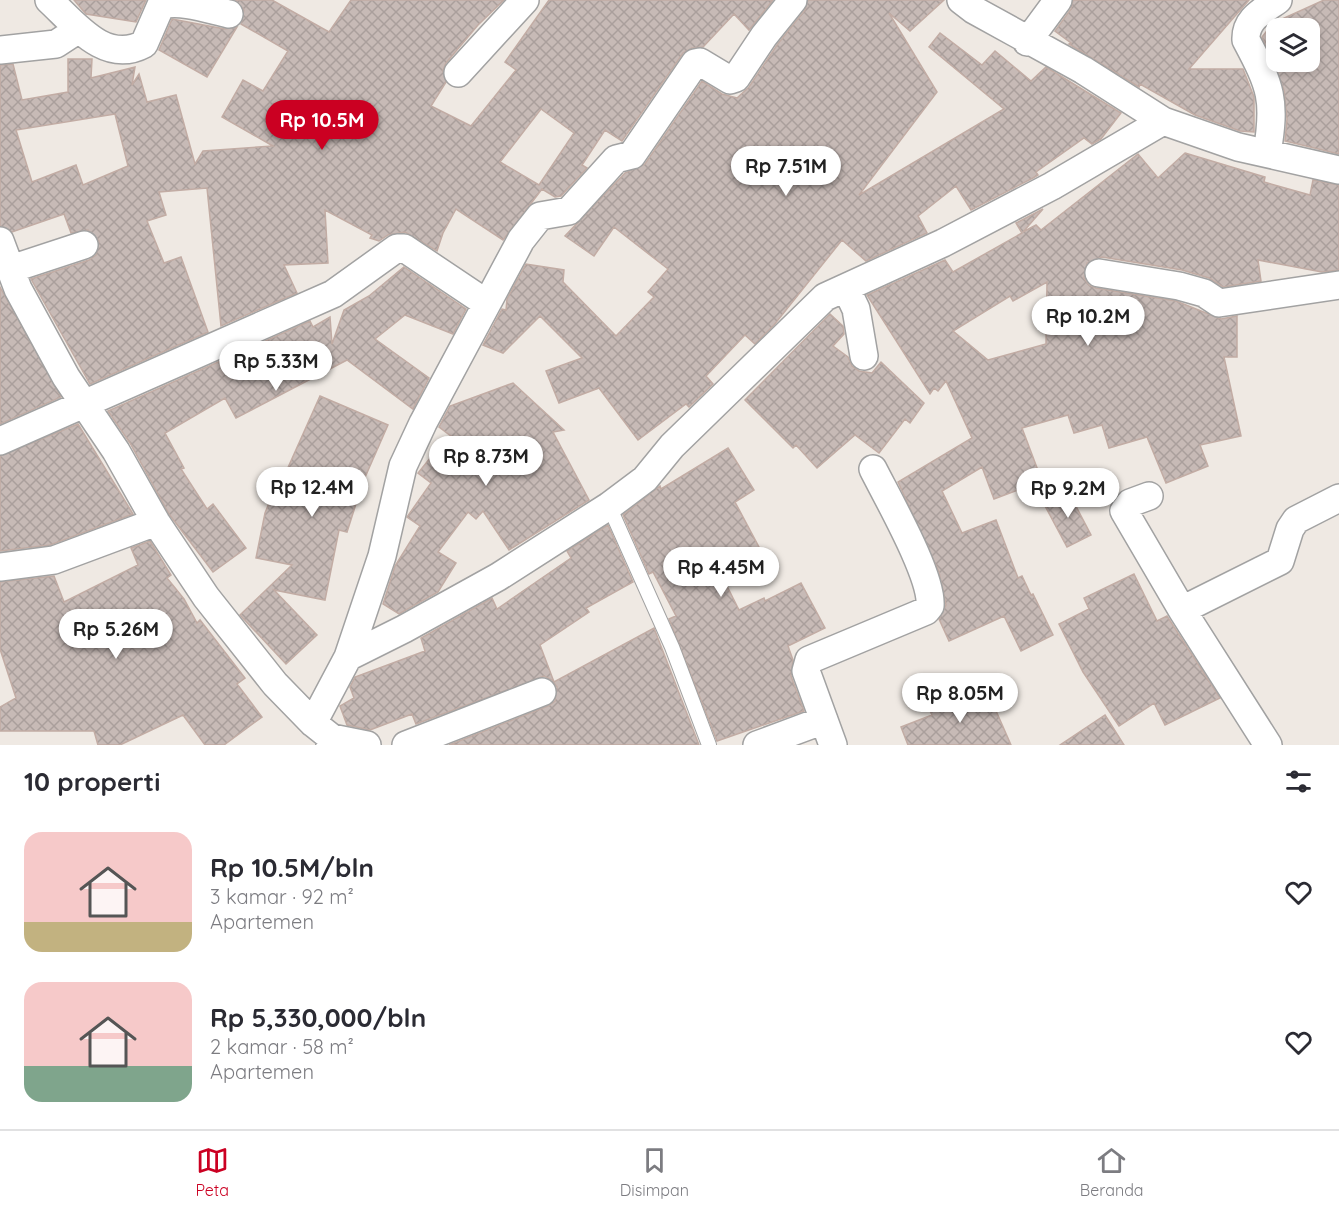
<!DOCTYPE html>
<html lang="id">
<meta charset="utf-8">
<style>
:root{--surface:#fff;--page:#f2f2f3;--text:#2b2b33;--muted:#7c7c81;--line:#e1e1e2;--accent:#cb0022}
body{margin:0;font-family:Quicksand,sans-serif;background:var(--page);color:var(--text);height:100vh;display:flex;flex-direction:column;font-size:22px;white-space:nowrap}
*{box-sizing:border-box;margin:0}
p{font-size:20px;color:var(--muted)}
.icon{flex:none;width:33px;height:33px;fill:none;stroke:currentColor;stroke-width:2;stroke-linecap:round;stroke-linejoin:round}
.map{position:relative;height:745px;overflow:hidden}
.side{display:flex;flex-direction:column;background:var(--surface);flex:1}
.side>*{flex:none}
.buttons{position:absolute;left:1266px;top:18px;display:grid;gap:12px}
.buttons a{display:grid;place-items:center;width:54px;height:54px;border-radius:12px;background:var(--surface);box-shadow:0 3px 9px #0003;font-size:30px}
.price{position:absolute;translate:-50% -51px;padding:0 14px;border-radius:21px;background:#fff;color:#222;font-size:20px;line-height:39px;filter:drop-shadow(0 2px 3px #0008)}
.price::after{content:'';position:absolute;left:50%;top:36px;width:18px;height:14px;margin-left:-9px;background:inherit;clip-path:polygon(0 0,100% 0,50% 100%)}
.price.selected{background:var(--accent);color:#fff}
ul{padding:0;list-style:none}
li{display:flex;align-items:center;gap:18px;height:150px;padding:0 24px}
li span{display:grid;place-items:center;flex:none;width:168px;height:120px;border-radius:18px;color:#555}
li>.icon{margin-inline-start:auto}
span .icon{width:72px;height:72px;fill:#fffc;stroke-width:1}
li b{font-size:26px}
h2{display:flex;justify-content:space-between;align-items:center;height:72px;padding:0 24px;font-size:26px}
.tabs{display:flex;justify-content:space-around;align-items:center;height:84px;border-top:2px solid var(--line);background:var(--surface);font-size:16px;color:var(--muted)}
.tabs a{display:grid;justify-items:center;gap:3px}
.tabs .selected{color:var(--accent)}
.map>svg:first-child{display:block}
</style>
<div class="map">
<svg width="1339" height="745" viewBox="0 0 1339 745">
<defs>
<pattern id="building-cross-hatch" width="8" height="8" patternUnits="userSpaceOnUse" patternTransform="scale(1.5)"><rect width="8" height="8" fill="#c7bab6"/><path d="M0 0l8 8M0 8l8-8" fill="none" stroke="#aa9f9c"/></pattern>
</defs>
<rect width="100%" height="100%" fill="#efe9e3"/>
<path fill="url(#building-cross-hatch)" stroke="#c2aca4" stroke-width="1.5" fill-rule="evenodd" d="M 74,0 L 146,0 L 136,22 L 86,14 Z
M 235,0 L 272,0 L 329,32 L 351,0 L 504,0 L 478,25 L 446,63 L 443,70 L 446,82 L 431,106 L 471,126 L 516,70 L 505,62 L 549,0 L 773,0 L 749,30 L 734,14 L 703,47 L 692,48 L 683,53 L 622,141 L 605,130 L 582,165 L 587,168 L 561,196 L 555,197 L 542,189 L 503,240 L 456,209 L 443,233 L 437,251 L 405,232 L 388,235 L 379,241 L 370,238 L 372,235 L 325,210 L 328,263 L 284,265 L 297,293 L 221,326 L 207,188 L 159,192 L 166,215 L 147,221 L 164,263 L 181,257 L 208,332 L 90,384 L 31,279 L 89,260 L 96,255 L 99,241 L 88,230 L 71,233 L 64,214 L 12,232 L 0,226 L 0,65 L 13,64 L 22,100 L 68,92 L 68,59 L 92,59 L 91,78 L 135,67 L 132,85 L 139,74 L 147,102 L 176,95 L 195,164 L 203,151 L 273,146 L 222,117 L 243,80 L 263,91 L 288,51 L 241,24 L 244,10 ZM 541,109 L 574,133 L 539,185 L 500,162 ZM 115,114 L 128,166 L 83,185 L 76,165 L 32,182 L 16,130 Z
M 808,0 L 944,0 L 910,31 L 889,13 L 937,92 L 859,195 L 1004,109 L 929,47 L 940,33 L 982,65 L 995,51 L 1031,81 L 1046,67 L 1121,113 L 1101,139 L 1092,144 L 1084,138 L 1036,172 L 1038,175 L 1033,178 L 971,210 L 956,186 L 918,216 L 927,233 L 866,261 L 842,240 L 774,325 L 755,344 L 745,335 L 706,376 L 713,384 L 689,407 L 686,404 L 638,440 L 599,388 L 559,403 L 546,371 L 582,358 L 540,316 L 503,353 L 483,345 L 502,309 L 506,310 L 507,299 L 526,264 L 564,270 L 563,282 L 616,336 L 654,297 L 648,292 L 668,269 L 614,227 L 594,256 L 565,236 L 625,173 L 645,164 L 702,81 L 722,94 L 737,98 L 749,87 L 777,45 L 805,10 Z
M 1073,0 L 1249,0 L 1189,69 L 1243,69 L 1254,97 L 1254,132 L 1240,131 L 1195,115 L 1140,84 L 1139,87 L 1069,44 L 1071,43 L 1055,31 L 1071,9 Z
M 1324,0 L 1339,0 L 1339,154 L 1285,141 L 1287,119 L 1284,90 L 1262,37 L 1273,23 ZM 1276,28 L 1310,28 L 1310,62 L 1276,62 Z
M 172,19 L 225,29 L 237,27 L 207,77 L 159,50 Z
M 1185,153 L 1265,177 L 1264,182 L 1310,195 L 1313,180 L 1339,185 L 1339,270 L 1322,272 L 1258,260 L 1261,281 L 1223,287 L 1209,278 L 1182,270 L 1102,257 L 1087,263 L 1084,278 L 1089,285 L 1096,288 L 1176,301 L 1221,319 L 1237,316 L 1237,357 L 1224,357 L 1241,436 L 1200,445 L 1208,466 L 1166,483 L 1147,437 L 1109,448 L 1102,425 L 1074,433 L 1068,415 L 1022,428 L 1042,481 L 994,499 L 982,467 L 942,491 L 962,533 L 996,520 L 1018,578 L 1022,576 L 1031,595 L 1033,594 L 1053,635 L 1021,651 L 1004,616 L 949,641 L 939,619 L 946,605 L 939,572 L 898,482 L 972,438 L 946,381 L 938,391 L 934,388 L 930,394 L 867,295 L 945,260 L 953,272 L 1022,233 L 1016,223 L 1043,209 L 1023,232 L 1036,225 L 1041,230 L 1138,154 L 1158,178 ZM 1047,282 L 1046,344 L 988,360 L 953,331 L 1010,296 L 1013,301 Z
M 404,267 L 466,309 L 453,334 L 405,315 L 375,339 L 429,378 L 413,409 L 347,360 L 236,418 L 225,398 L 165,433 L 184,468 L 181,469 L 207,509 L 213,504 L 246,548 L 213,572 L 169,514 L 130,443 L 108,411 L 310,321 L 313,327 L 330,317 L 332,344 L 344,310 L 369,296 Z
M 0,287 L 61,397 L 0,424 Z
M 830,314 L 843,326 L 844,334 L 833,346 L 848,357 L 852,366 L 859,371 L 872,373 L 881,362 L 924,403 L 910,423 L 905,419 L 879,453 L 855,435 L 817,468 L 796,445 L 793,448 L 745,400 Z
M 513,383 L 564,430 L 553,432 L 589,500 L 509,550 L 483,511 L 476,519 L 468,512 L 438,552 L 456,563 L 438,592 L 399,614 L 383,604 L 395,566 L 420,526 L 407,517 L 431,483 L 418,473 L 439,447 L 468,460 L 472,452 L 439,427 L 450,406 Z
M 320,396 L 388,425 L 363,482 L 347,532 L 339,530 L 325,600 L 274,590 L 317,635 L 286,664 L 240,615 L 292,565 L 256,558 L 265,513 L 282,471 L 286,472 Z
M 78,424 L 133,514 L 50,545 L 0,551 L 0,456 Z
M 728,448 L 754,490 L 735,502 L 760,549 L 719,570 L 739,610 L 764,598 L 765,601 L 801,583 L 825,628 L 788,646 L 793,660 L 791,676 L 804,711 L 717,741 L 669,619 L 676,616 L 653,572 L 649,574 L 623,515 L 660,486 L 661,489 Z
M 1068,491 L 1091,535 L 1067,547 L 1044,504 Z
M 608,525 L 633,582 L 586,608 L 589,612 L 540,645 L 554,682 L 654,628 L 699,745 L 449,745 L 548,706 L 555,701 L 557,687 L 552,680 L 544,676 L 416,724 L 412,714 L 370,730 L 347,725 L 340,706 L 354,698 L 350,687 L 355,677 L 425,651 L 421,638 L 492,598 L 497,609 L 571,558 L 567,551 Z
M 150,541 L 171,575 L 167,578 L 184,599 L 197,623 L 200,620 L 245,678 L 237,684 L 262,717 L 224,745 L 205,745 L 183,715 L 120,745 L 98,745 L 94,731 L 0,731 L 0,707 L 16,698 L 0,649 L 0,582 L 54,576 L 64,602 L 138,565 L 131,548 Z
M 1134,574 L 1157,621 L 1167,616 L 1220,698 L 1165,725 L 1154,703 L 1119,726 L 1083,672 L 1059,624 L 1089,609 L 1084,598 Z
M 986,688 L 1011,745 L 908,745 L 901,727 L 932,715 L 930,711 Z
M 1105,715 L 1124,745 L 1060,745 Z"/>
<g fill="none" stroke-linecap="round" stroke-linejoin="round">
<defs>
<path id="lane" d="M 609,506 L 672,647 L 709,745"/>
<path id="street" d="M 49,0 C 75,24 105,65 144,44 L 161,5 C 182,0 207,9 229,14
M 961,0 L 974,10 L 1083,70 L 1163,121 L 1238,147 L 1339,170
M 1027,42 L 1058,0
M 0,50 L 56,44 L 79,29
M 458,73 L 525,0
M 1267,153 C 1276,100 1271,87 1246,40 C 1245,19 1263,11 1278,0
M 0,241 L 18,289 L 66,377 L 116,451 L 156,522 L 206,597 L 275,684 L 313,723 L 332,738 L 330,745
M 11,269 L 84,245
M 1099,273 L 1179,286 L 1204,293 L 1219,303 L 1339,285
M 846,288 L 856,309 L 864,356
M 0,441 L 333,294 L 397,248 L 404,248 L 486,303
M 1149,496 L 1130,503 L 1124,511 L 1182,610
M 0,567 L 54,560 L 156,522
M 348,657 L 404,629 L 498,577 L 609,506 L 645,479 L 672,446 L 825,297 L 943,243 L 1052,186 L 1163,121
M 313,723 L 348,657 L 382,556 L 403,466 L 423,423 L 521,240 L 540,216 L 569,211 L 616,159 L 632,155 L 695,63 L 700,62 L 730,80 L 736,78 L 764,36 L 793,0
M 332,738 L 367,745
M 406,745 L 542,692
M 757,745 L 824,720
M 833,745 L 806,671 L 809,660 L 926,611 L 930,606 C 933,577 887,497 873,469
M 1268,745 L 1182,610 L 1280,561 L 1290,529 L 1296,520 L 1339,498"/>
</defs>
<use href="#lane" stroke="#a2a2a2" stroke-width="16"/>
<use href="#street" stroke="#a2a2a2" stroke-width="30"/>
<use href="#lane" stroke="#fff" stroke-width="14"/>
<use href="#street" stroke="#fff" stroke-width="27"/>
</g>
</svg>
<div class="buttons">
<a><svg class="icon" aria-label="layers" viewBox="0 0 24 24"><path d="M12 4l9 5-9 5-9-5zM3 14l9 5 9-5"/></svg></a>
</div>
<b class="price selected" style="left:322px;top:151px">Rp 10.5M</b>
<b class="price" style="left:786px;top:197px">Rp 7.51M</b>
<b class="price" style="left:1088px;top:347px">Rp 10.2M</b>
<b class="price" style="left:276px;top:392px">Rp 5.33M</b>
<b class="price" style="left:486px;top:487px">Rp 8.73M</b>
<b class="price" style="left:312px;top:518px">Rp 12.4M</b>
<b class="price" style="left:1068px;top:519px">Rp 9.2M</b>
<b class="price" style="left:721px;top:598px">Rp 4.45M</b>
<b class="price" style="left:116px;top:660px">Rp 5.26M</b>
<b class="price" style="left:960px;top:724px">Rp 8.05M</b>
</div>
<section class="side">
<h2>10 properti<svg class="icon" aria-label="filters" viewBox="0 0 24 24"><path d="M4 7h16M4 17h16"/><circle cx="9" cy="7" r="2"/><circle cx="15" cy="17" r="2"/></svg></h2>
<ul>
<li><span style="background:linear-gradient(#f6c9c9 75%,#c2b280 0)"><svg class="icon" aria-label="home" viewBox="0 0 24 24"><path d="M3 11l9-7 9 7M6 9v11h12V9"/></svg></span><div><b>Rp 10.5M/bln</b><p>3 kamar · 92 m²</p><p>Apartemen</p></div><svg class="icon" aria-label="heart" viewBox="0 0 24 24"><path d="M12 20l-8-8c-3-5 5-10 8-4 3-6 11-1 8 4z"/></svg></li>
<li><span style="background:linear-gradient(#f6c9c9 70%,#7fa58c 0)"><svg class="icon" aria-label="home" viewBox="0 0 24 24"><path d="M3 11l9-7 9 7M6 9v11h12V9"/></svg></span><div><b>Rp 5,330,000/bln</b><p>2 kamar · 58 m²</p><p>Apartemen</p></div><svg class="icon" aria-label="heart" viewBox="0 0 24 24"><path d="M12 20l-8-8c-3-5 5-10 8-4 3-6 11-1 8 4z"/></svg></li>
</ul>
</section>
<nav class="tabs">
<a class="selected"><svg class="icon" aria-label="map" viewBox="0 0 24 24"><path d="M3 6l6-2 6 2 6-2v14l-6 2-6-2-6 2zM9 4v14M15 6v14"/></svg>Peta</a>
<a><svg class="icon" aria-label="saved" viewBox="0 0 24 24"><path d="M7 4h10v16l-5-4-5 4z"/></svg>Disimpan</a>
<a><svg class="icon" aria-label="home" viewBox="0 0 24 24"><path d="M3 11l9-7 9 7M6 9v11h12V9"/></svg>Beranda</a>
</nav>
